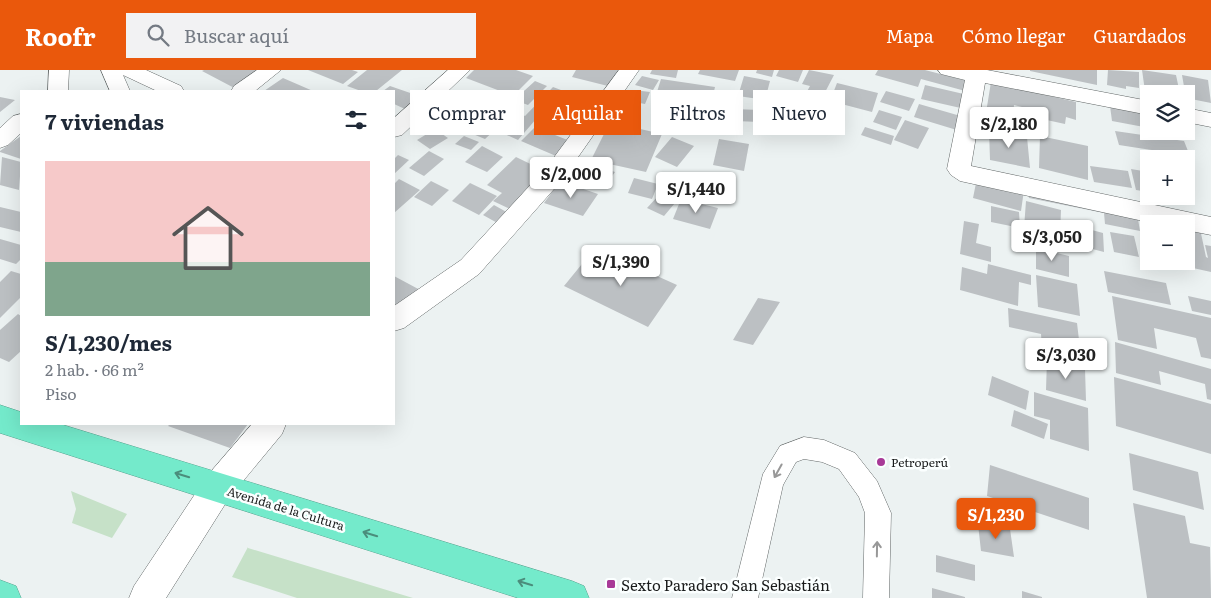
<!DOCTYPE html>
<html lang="es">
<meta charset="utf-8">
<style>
:root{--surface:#fff;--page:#f2f2f3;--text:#1f2937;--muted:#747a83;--line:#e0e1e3;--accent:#ea580c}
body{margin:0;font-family:Literata,serif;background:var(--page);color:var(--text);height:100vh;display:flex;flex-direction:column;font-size:19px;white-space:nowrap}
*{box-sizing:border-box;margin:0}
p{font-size:16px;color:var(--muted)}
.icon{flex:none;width:28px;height:28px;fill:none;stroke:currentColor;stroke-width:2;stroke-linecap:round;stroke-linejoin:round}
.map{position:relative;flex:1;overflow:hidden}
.side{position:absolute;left:20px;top:20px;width:375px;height:335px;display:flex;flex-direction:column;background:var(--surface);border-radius:0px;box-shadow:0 5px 20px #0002}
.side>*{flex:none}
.guide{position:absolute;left:410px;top:20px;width:475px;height:45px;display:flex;gap:10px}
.controls{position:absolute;left:1140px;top:15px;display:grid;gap:10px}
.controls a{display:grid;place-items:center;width:55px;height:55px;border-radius:0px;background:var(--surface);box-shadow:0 5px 20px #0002;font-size:25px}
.price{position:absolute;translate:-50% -42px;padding:0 11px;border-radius:5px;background:#fff;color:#222;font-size:16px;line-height:32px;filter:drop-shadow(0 1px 2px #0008)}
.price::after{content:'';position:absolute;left:50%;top:30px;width:15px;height:11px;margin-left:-8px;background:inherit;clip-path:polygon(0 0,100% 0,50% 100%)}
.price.active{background:var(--accent);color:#fff}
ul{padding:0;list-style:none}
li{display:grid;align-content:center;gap:10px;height:265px;padding:0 25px}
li+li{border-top:1px solid var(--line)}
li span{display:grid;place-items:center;height:155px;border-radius:0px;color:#555}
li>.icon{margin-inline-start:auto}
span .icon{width:90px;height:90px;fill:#fffc;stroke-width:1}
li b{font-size:21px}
h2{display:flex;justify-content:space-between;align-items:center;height:60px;padding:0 25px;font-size:21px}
.tag{padding:0 18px;border-radius:0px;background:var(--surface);box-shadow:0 5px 20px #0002;font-size:18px;line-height:45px}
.tag.active{background:var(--accent);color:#fff}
header{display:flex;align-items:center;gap:30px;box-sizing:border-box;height:70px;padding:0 25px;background:var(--accent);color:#fff}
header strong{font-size:24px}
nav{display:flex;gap:28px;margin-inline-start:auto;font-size:18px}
.search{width:350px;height:45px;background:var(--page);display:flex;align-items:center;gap:12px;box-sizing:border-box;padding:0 18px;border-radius:0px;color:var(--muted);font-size:19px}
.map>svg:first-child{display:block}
</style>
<header>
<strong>Roofr</strong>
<div class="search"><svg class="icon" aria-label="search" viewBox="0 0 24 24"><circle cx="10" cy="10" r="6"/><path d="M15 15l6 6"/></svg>Buscar aquí</div>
<nav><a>Mapa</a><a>Cómo llegar</a><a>Guardados</a></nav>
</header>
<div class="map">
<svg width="1211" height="528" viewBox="0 0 1211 528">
<rect width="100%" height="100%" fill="#ecf2f2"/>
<path fill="#c6e1c8" d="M 71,421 L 127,444 L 112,468 L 72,453 L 76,439 Z
M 248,477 L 248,478 L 413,528 L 297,528 L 232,507 Z"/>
<path fill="#bcc0c3" d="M 204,0 L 264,0 L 240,21 L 202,1 Z
M 308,0 L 352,0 L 358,2 L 343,14 Z
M 367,0 L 402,0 L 376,21 L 361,21 L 347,16 Z
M 474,0 L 516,0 L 533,6 L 513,26 L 466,8 Z
M 576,0 L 618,0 L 608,16 L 572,7 Z
M 652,0 L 678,0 L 676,8 L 650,4 Z
M 700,0 L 739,0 L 735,11 L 698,4 Z
M 757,0 L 774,0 L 772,7 L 756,3 Z
M 779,0 L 803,0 L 798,12 L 776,6 Z
M 809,0 L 834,5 L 821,30 L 805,25 L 810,16 L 802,14 Z
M 878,0 L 925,0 L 971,12 L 969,22 L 921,9 L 918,17 L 875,5 Z
M 1030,0 L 1097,0 L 1097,15 L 1030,1 Z
M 1108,0 L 1139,2 L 1139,18 L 1126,16 L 1126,19 L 1107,15 Z
M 1142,0 L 1176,5 L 1180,24 L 1145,21 Z
M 1182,5 L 1208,10 L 1211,33 L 1186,28 Z
M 642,6 L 659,10 L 653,20 L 635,15 Z
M 744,6 L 770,11 L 765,30 L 738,26 Z
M 283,8 L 313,21 L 264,21 Z
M 661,9 L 715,17 L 708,46 L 652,38 Z
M 535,11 L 547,16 L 528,35 L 514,30 Z
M 991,12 L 1076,32 L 1076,50 L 1066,47 L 1065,54 L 1033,47 L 1034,40 L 1014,35 L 1012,56 L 985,49 Z
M 837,13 L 878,23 L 872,42 L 830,31 Z
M 925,15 L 968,25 L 965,39 L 921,29 Z
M 390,16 L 419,26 L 405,39 L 394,34 L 394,21 L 383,21 Z
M 553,17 L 598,34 L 572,63 L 536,49 L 518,70 L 500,62 L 519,43 L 525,46 Z
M 634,20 L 650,22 L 645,34 L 630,31 Z
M 456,21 L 485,35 L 482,37 L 493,43 L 483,51 L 472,46 L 456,59 L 426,44 Z
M 780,21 L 819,31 L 812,49 L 772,39 Z
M 886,21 L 915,29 L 909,41 L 880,32 Z
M 0,27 L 15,30 L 0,42 Z
M 512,31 L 523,38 L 503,51 L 493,45 Z
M 919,34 L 964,47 L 960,61 L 914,47 Z
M 1110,36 L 1141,42 L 1144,57 L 1112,51 Z
M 714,39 L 730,40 L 730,50 L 714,49 Z
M 734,39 L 759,40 L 760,52 L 735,51 Z
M 879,40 L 902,47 L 896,60 L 873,52 Z
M 905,50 L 929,58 L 918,79 L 894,70 Z
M 480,51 L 497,58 L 485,69 L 468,62 Z
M 610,52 L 662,64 L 646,102 L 591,90 Z
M 535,57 L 570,71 L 556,86 L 521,71 Z
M 865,57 L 894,66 L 891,75 L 861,65 Z
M 435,59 L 448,68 L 430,79 L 417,70 Z
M 989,60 L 1027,67 L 1030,98 L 990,90 Z
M 1115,61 L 1184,71 L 1190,86 L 1119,75 Z
M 1152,61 L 1173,61 L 1174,67 L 1152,62 Z
M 21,66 L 21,89 L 0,82 L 0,81 Z
M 464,66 L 479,72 L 471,80 L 455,74 Z
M 1040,66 L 1088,76 L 1088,110 L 1039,98 Z
M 672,67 L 694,76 L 677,97 L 655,87 Z
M 719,69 L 749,74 L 744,101 L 713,95 Z
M 482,76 L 503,87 L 487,102 L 465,92 Z
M 429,81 L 444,89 L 424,106 L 409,98 Z
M 398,85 L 409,90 L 394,104 L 394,89 Z
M 2,87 L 21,92 L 19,120 L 0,115 Z
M 516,87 L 549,103 L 512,140 L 493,131 L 502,123 L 487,115 Z
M 588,93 L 615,102 L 605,116 L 578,106 Z
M 1090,96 L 1128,101 L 1132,118 L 1094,112 Z
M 1131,99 L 1149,102 L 1149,122 L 1136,120 Z
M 634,108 L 658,114 L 652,129 L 628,123 Z
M 977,108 L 1024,120 L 1021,141 L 973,128 Z
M 399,109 L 420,120 L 394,143 L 394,114 Z
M 431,111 L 449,120 L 432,136 L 414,127 Z
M 560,111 L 598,124 L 583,146 L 544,133 Z
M 470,113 L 497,126 L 479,145 L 452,131 Z
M 1028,121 L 1137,143 L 1140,161 L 1105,154 L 1104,143 L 1029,128 Z
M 658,126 L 675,133 L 664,146 L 647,138 Z
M 681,129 L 718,138 L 710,159 L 673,149 Z
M 1026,131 L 1061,140 L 1060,167 L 1024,158 Z
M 494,135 L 512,145 L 501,155 L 483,145 Z
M 991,136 L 1019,142 L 1020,158 L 991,152 Z
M 0,137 L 21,142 L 21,162 L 0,157 Z
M 1141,142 L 1199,154 L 1206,187 L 1208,188 L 1205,175 L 1211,176 L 1211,202 L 1184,196 L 1183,191 L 1186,191 L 1186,154 L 1149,154 L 1149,174 L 1145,174 Z
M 964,151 L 979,154 L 976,173 L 991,177 L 991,192 L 960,184 Z
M 1066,153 L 1103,163 L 1104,182 L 1065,172 Z
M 1110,162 L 1134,166 L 1139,187 L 1114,182 Z
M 0,169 L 21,175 L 21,189 L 16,194 L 0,189 Z
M 595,178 L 677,215 L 648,257 L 564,216 Z
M 1036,178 L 1069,186 L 1069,207 L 1036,199 Z
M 988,194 L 1031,205 L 1031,215 L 1019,212 L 1018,236 L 960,220 L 962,197 L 987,204 Z
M 11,201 L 21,204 L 21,227 L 0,248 L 0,212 Z
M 1104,201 L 1166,213 L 1171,235 L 1108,222 Z
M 1036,205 L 1077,214 L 1080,246 L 1038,237 Z
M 394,206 L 422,221 L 394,239 Z
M 1112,226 L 1211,248 L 1211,289 L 1201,287 L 1196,268 L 1154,258 L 1157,279 L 1118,270 Z
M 1188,226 L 1211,231 L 1211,245 L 1192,241 Z
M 758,228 L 780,232 L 753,275 L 733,270 Z
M 1008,238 L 1077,253 L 1081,287 L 1042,278 L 1041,264 L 1009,257 Z
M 18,244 L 21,246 L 21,281 L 9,292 L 0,288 L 0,260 Z
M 1115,272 L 1211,299 L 1211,330 L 1207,329 L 1205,314 L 1159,301 L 1161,315 L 1116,303 Z
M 1047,289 L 1085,299 L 1086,331 L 1046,320 Z
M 992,306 L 1029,321 L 1026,340 L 988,325 Z
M 1114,307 L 1211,334 L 1211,384 L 1116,356 Z
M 1034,322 L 1088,338 L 1089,381 L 1050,369 L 1050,350 L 1034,346 Z
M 1014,340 L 1048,354 L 1044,369 L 1011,356 Z
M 170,354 L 248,354 L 230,378 L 168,356 Z
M 1129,383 L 1198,402 L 1204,440 L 1133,420 Z
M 990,395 L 1089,428 L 1089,460 L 987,426 Z
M 1133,433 L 1185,446 L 1190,473 L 1210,477 L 1211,528 L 1147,528 Z
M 978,454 L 1010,459 L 1014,487 L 981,481 Z
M 936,485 L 975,495 L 975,511 L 936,502 Z
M 932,518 L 965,527 L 965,528 L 932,528 Z
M 1022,521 L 1042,527 L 1042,528 L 1022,528 Z"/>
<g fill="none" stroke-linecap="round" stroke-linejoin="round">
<defs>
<path id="lane" d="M 804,367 L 824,370 L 855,383 L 877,411 L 891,443 L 889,528 L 863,528 L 865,443 L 859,427 L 839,399 L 822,392 L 804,389 L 796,392 L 783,415 L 758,528 L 732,528 L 763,404 L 780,376 Z"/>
<path id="street" d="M 49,0 L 69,0 L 68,21 L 48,21 Z
M 101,0 L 146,0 L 181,16 L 184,21 L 157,21 L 123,5 L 130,21 L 110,21 Z
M 257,0 L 281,0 L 255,21 L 231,21 L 234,16 Z
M 448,0 L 470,0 L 402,65 L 394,67 L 394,48 Z
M 619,0 L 639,0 L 562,110 L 479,204 L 404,258 L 394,261 L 394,236 L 461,190 L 546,98 Z
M 938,0 L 987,0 L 1149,31 L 1149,45 L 985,13 L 971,96 L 1211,147 L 1211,165 L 1186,160 L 1186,154 L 1157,154 L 960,111 L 951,105 L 947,99 L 965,10 L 941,4 Z
M 1186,38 L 1211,43 L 1211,57 L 1186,52 Z
M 21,44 L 21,63 L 8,75 L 0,78 L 0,58 L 13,46 Z
M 252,354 L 286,354 L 282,364 L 229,428 L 166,528 L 129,528 L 134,516 L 207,406 Z"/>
<path id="highway" d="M 0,335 L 21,342 L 21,354 L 60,354 L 572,511 L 584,516 L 589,528 L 518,528 L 0,363 Z
M 0,510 L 16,516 L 21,528 L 0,528 Z"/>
</defs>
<use href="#lane" stroke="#616666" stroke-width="1"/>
<use href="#street" stroke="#616666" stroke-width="1"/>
<use href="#highway" stroke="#54a28d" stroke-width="1"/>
<use href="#lane" fill="#fff" fill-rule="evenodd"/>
<use href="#street" fill="#fff" fill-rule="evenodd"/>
<use href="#highway" fill="#74eacb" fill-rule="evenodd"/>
</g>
<defs><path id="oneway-shaft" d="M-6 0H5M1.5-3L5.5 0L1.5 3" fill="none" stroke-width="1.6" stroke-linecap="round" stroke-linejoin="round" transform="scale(1.25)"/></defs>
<g stroke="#989898">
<use href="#oneway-shaft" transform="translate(778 401) rotate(119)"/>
<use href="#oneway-shaft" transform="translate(877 479) rotate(-89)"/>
</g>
<g stroke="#4b8d7c">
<use href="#oneway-shaft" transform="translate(182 405) rotate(-163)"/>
<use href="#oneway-shaft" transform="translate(370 464) rotate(-163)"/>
<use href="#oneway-shaft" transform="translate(525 513) rotate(-163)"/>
</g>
<g fill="#a83997" stroke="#fbffff" stroke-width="2">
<circle cx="881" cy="392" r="5"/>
<rect x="606" y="509" width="10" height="10" rx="2.5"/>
</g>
<g text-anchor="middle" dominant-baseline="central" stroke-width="5" stroke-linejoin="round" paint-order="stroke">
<g font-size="12" fill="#191b1b" stroke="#fbffff" text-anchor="start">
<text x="891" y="392">Petroperú</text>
</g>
<g font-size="12" fill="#191b1b" stroke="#fbffff">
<text transform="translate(286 438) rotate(17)">Avenida de la Cultura</text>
</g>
<g font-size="15" fill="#191b1b" stroke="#fbffff" text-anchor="start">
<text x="621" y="514">Sexto Paradero San Sebastián</text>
</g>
</g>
</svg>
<div class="controls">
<a><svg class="icon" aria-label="layers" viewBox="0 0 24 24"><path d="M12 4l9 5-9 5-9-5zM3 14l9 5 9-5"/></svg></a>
<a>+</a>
<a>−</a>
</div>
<b class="price" style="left:1009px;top:79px">S/2,180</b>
<b class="price" style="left:571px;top:129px">S/2,000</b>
<b class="price" style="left:696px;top:144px">S/1,440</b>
<b class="price" style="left:1052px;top:192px">S/3,050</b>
<b class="price" style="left:621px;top:217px">S/1,390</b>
<b class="price" style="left:1066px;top:310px">S/3,030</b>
<b class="price active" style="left:996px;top:470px">S/1,230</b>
<div class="guide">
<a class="tag">Comprar</a>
<a class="tag active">Alquilar</a>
<a class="tag">Filtros</a>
<a class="tag">Nuevo</a>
</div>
<section class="side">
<h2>7 viviendas<svg class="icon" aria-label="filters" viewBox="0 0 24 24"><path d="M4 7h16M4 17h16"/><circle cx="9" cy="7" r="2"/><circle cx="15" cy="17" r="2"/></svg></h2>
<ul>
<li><span style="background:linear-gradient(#f6c9c9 65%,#7fa58c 0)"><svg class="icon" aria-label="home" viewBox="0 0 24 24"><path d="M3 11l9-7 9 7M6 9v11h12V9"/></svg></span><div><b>S/1,230/mes</b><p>2 hab. · 66 m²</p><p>Piso</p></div></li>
</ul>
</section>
</div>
